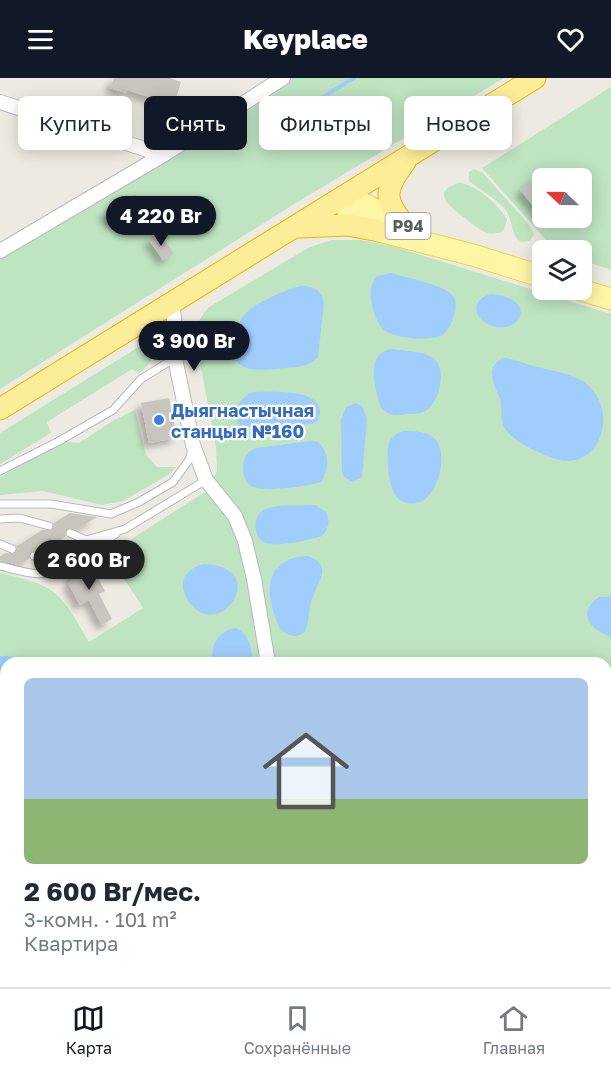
<!DOCTYPE html>
<html lang="ru">
<meta charset="utf-8">
<style>
:root{--surface:#fff;--page:#f6f6f7;--text:#1f2937;--muted:#747a83;--line:#e0e1e3;--accent:#111827}
body{margin:0;font-family:"Golos Text",sans-serif;background:var(--page);color:var(--text);height:100vh;display:flex;flex-direction:column;font-size:22px;white-space:nowrap}
*{box-sizing:border-box;margin:0}
p{font-size:20px;color:var(--muted)}
.icon{flex:none;width:33px;height:33px;fill:none;stroke:currentColor;stroke-width:2;stroke-linecap:round;stroke-linejoin:round}
.map{position:relative;flex:1;overflow:hidden}
.details{position:absolute;left:0px;top:579px;width:612px;height:330px;display:flex;flex-direction:column;background:var(--surface);border-radius:18px 18px 0 0;box-shadow:0 3px 15px #0003}
.details>*{flex:none}
.top-card{position:absolute;left:18px;top:18px;width:576px;height:54px;display:flex;gap:12px}
.needle{width:39px;rotate:292deg}
.tools{position:absolute;left:532px;top:90px;display:grid;gap:12px}
.tools a{display:grid;place-items:center;width:60px;height:60px;border-radius:9px;background:var(--surface);box-shadow:0 3px 15px #0003;font-size:30px}
.price{position:absolute;translate:-50% -51px;padding:0 14px;border-radius:21px;background:var(--accent);color:#fff;font-size:20px;line-height:39px;filter:drop-shadow(0 2px 3px #0008)}
.price::after{content:'';position:absolute;left:50%;top:36px;width:18px;height:14px;margin-left:-9px;background:inherit;clip-path:polygon(0 0,100% 0,50% 100%)}
.price.current{background:#222;color:#fff}
ul{padding:0;list-style:none}
li{display:grid;align-content:center;gap:12px;height:318px;padding:0 24px}
li+li{border-top:2px solid var(--line)}
li span{display:grid;place-items:center;height:186px;border-radius:9px;color:#555}
li>.icon{margin-inline-start:auto}
span .icon{width:108px;height:108px;fill:#fffc;stroke-width:1}
li b{font-size:26px}
.tag{padding:0 21px;border-radius:9px;background:var(--surface);box-shadow:0 3px 15px #0003;font-size:21px;line-height:54px}
.tag.current{background:var(--accent);color:#fff}
header{display:flex;justify-content:space-between;align-items:center;height:78px;padding:0 24px;background:var(--accent);color:#fff;font-size:27px;font-weight:800}
.tabs{display:flex;justify-content:space-around;align-items:center;height:84px;border-top:2px solid var(--line);background:var(--surface);font-size:16px;color:var(--muted)}
.tabs a{display:grid;justify-items:center;gap:3px}
.tabs .current{color:var(--accent)}
.map>svg:first-child{display:block}
</style>
<header><svg class="icon" aria-label="menu" viewBox="0 0 24 24"><path d="M4 6h16M4 12h16M4 18h16"/></svg>Keyplace<svg class="icon" aria-label="heart" viewBox="0 0 24 24"><path d="M12 20l-8-8c-3-5 5-10 8-4 3-6 11-1 8 4z"/></svg></header>
<div class="map">
<svg width="611" height="909" viewBox="0 0 611 909">
<defs>
<filter id="shadow"><feDropShadow dx="-5.5" dy="5.5" stdDeviation="3" flood-color="#0004"/></filter>
</defs>
<rect width="100%" height="100%" fill="#edebe1"/>
<path fill="#bee4c1" fill-rule="evenodd" d="M 291,0 L 504,0 L 291,128 L 0,311 L 0,180 Z
M 611,9 L 611,192 L 582,182 L 582,172 L 555,172 L 482,90 ZM 543,100 L 582,100 L 582,140 L 543,140 Z
M 474,91 L 483,95 L 530,148 L 534,156 L 530,163 L 521,164 C 509,155 514,141 504,130 C 494,119 480,112 469,103 L 469,94 Z
M 459,105 C 474,105 502,129 507,142 L 503,153 C 497,156 491,157 485,154 C 478,151 471,145 465,140 C 451,130 429,114 459,105 Z
M 331,162 L 360,162 L 392,168 L 611,236 L 611,909 L 0,909 L 0,495 C 18,500 42,503 57,517 C 70,529 79,548 89,564 L 143,530 C 128,503 104,487 133,460 L 208,412 L 217,393 L 216,369 L 195,258 C 197,245 201,238 209,229 L 308,170 ZM 6,585 L 606,585 L 606,903 L 6,903 Z
M 153,263 L 157,267 C 155,278 149,288 139,295 L 132,291 L 47,344 L 51,355 L 0,386 L 0,355 L 145,265 Z
M 135,332 L 146,377 L 157,389 L 176,389 L 168,397 L 123,423 L 102,427 L 43,413 L 0,417 L 0,399 L 63,364 L 79,365 L 114,342 Z"/>
<path fill="#a1cdfd" d="M 392,195 C 406,200 446,207 453,218 C 457,223 456,231 454,237 C 452,245 449,251 443,257 C 431,263 400,261 387,254 C 376,248 369,223 371,211 C 371,206 374,202 377,198 Z
M 300,208 C 313,208 321,211 324,225 L 318,279 C 309,289 298,289 284,290 C 260,293 226,297 235,260 C 236,252 240,241 246,235 C 256,224 286,212 300,208 Z
M 491,216 C 502,217 525,222 520,238 C 518,243 514,246 510,248 C 485,256 459,226 491,216 Z
M 392,271 C 404,273 423,273 433,280 C 447,289 440,321 429,330 C 423,336 415,336 407,336 C 397,338 389,338 381,330 C 375,311 364,275 392,271 Z
M 502,280 C 513,280 522,285 533,288 C 559,295 586,295 599,322 C 602,329 604,337 603,344 C 603,356 597,369 588,376 C 581,381 574,383 566,383 C 551,382 515,365 506,352 C 499,343 503,332 500,321 C 497,313 492,304 492,295 C 492,288 497,284 502,280 Z
M 253,314 C 271,314 332,309 318,343 L 312,346 L 242,349 C 227,337 239,320 253,314 Z
M 356,325 L 362,328 L 367,340 L 362,399 L 353,404 L 344,399 L 342,394 L 341,342 L 346,329 Z
M 403,353 C 413,353 426,353 434,360 C 450,374 438,422 416,425 C 393,429 389,404 388,387 C 388,378 386,367 392,360 C 395,356 399,354 403,353 Z
M 311,363 L 318,364 C 329,373 330,392 321,404 C 309,408 262,415 251,408 C 244,404 243,395 243,387 C 244,378 248,373 256,370 Z
M 308,427 L 315,427 L 326,434 C 330,443 329,451 322,458 C 310,462 277,469 266,465 C 252,460 252,436 266,431 C 278,426 295,428 308,427 Z
M 307,478 C 334,486 318,503 312,521 C 308,531 310,543 305,554 C 297,561 288,558 280,551 C 265,518 261,481 307,478 Z
M 205,486 C 276,491 214,571 186,519 C 177,502 188,489 205,486 Z
M 599,519 L 611,519 L 611,559 C 590,552 576,535 599,519 Z
M 236,550 C 251,558 251,570 253,585 L 212,585 C 211,568 217,553 236,550 Z
M 0,578 L 9,578 L 22,585 L 6,585 L 6,630 L 0,630 Z"/>
<g fill="none" stroke-linecap="round" stroke-linejoin="round">
<path stroke="#a1cdfd" stroke-width="4" d="M 267,53 L 354,0"/>
</g>
<path fill="#c8c5bf" filter="url(#shadow)" d="M 114,0 L 170,0 L 181,4 L 174,27 L 127,12 L 126,15 L 110,10 Z
M 537,98 L 543,105 L 543,140 L 520,112 Z
M 135,116 L 142,127 L 111,146 L 104,135 Z
M 159,155 L 174,175 L 163,182 L 149,162 Z
M 169,320 L 177,360 L 149,365 L 141,325 Z
M 70,435 L 97,439 L 76,452 L 67,450 L 65,453 L 66,458 L 40,474 L 31,473 L 29,477 L 29,481 L 19,487 L 0,482 L 0,478 L 6,475 L 15,476 L 17,473 L 17,468 L 42,452 L 52,452 L 55,449 L 54,445 Z
M 75,486 L 93,492 L 105,513 L 99,516 L 112,541 L 102,547 L 89,522 L 80,527 L 68,505 L 70,504 Z"/>
<g fill="none" stroke-linecap="round" stroke-linejoin="round">
<defs>
<path id="service" d="M 0,393 L 59,363 L 113,332 L 141,301 L 175,280
M 0,426 L 51,426 L 111,436 L 139,424 L 173,404 L 189,382 L 192,372
M 0,441 L 20,440 L 49,448
M 70,455 L 86,462 L 125,451 L 206,402
M 0,466 L 12,471
M 34,478 L 48,483 L 65,480
M 74,479 L 80,478 L 116,456
M 0,488 C 24,494 46,503 69,486"/>
<path id="minor" d="M 0,24 L 163,77
M 0,173 L 163,77 L 283,0
M 172,226 L 174,239 L 175,280 L 193,367 L 206,402 L 235,438 L 245,463 L 254,501 L 268,585
M 303,903 L 304,909"/>
<path id="primary" d="M 343,119 L 347,131 L 355,142 L 379,153 L 473,177 L 543,199
M 343,119 L 364,126 L 409,149
M 581,212 L 611,221"/>
<path id="trunk" d="M 405,84 C 384,111 383,123 406,148
M 299,149 L 348,147 L 379,153
M 0,331 L 535,0"/>
</defs>
<use href="#service" stroke="#b7b9be" stroke-width="9"/>
<use href="#minor" stroke="#b7b9be" stroke-width="16"/>
<use href="#primary" stroke="#efd058" stroke-width="23"/>
<use href="#trunk" stroke="#eab404" stroke-width="23"/>
<use href="#service" stroke="#fff" stroke-width="7"/>
<use href="#minor" stroke="#fff" stroke-width="14"/>
<use href="#primary" stroke="#fdf6a5" stroke-width="21"/>
<use href="#trunk" stroke="#fcee98" stroke-width="21"/>
</g>
<circle fill="#3f7fe0" stroke="#fff" stroke-width="2" cx="159" cy="342" r="6"/>
<g text-anchor="middle" dominant-baseline="central" stroke-width="4.5" stroke-linejoin="round" paint-order="stroke">
<rect fill="#fff" stroke="#8c8e91" stroke-width="1.5" x="385.5" y="135" width="45" height="26" rx="4.5"/>
<g font-size="16" font-weight="bold" fill="#5a5d62">
<text x="408" y="148">Р94</text>
</g>
<g font-size="18" font-weight="bold" fill="#366cbe" stroke="#fff" text-anchor="start">
<text x="171" y="332">Дыягнастычная<tspan x="171" dy="21">станцыя №160</tspan></text>
</g>
</g>
</svg>
<div class="tools">
<a><svg class="needle" viewBox="-14 -14 28 28"><path d="M0-13l5 13h-10z" fill="#e53935"/><path d="M0 13l5-13h-10z" fill="#747a83"/></svg></a>
<a><svg class="icon" aria-label="layers" viewBox="0 0 24 24"><path d="M12 4l9 5-9 5-9-5zM3 14l9 5 9-5"/></svg></a>
</div>
<b class="price" style="left:161px;top:169px">4 220 Br</b>
<b class="price" style="left:194px;top:294px">3 900 Br</b>
<b class="price current" style="left:89px;top:513px">2 600 Br</b>
<div class="top-card">
<a class="tag">Купить</a>
<a class="tag current">Снять</a>
<a class="tag">Фильтры</a>
<a class="tag">Новое</a>
</div>
<section class="details">
<ul>
<li><span style="background:linear-gradient(#a9c7e8 65%,#8fb573 0)"><svg class="icon" aria-label="home" viewBox="0 0 24 24"><path d="M3 11l9-7 9 7M6 9v11h12V9"/></svg></span><div><b>2 600 Br/мес.</b><p>3-комн. · 101 m²</p><p>Квартира</p></div></li>
</ul>
</section>
</div>
<nav class="tabs">
<a class="current"><svg class="icon" aria-label="map" viewBox="0 0 24 24"><path d="M3 6l6-2 6 2 6-2v14l-6 2-6-2-6 2zM9 4v14M15 6v14"/></svg>Карта</a>
<a><svg class="icon" aria-label="saved" viewBox="0 0 24 24"><path d="M7 4h10v16l-5-4-5 4z"/></svg>Сохранённые</a>
<a><svg class="icon" aria-label="home" viewBox="0 0 24 24"><path d="M3 11l9-7 9 7M6 9v11h12V9"/></svg>Главная</a>
</nav>
